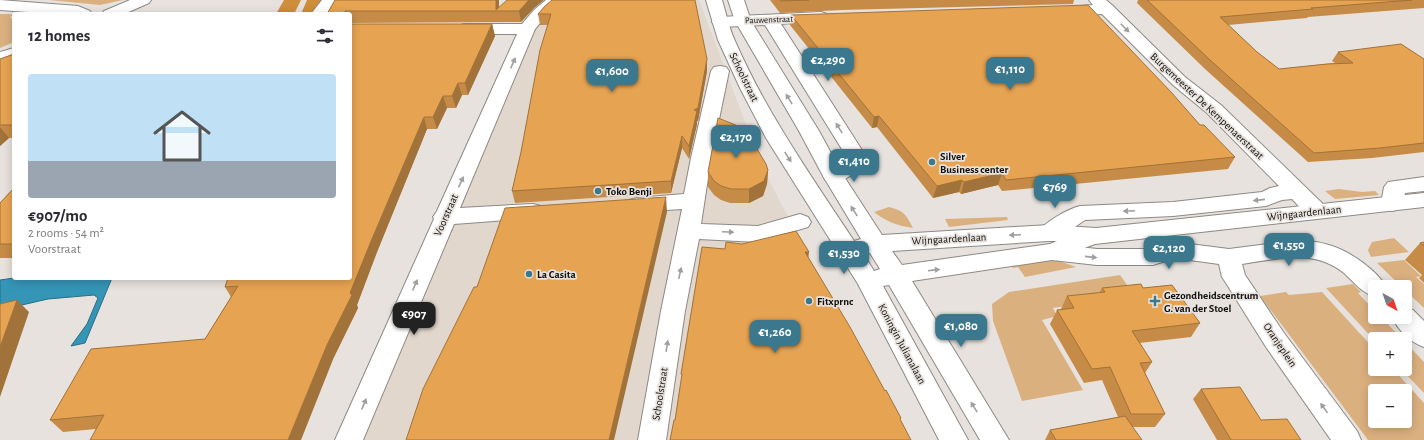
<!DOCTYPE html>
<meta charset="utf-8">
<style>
:root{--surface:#fff;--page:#f2f2f3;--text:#2b2b33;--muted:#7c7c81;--accent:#3b788e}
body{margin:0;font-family:"Alegreya Sans",sans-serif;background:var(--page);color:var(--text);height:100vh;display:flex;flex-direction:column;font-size:15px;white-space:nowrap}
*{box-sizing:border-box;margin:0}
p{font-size:13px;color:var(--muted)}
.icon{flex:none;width:22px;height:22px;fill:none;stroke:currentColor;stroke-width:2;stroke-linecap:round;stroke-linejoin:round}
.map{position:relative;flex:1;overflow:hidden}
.details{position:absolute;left:12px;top:12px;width:340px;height:268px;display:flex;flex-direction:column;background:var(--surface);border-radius:4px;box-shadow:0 2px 10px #0003}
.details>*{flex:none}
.needle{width:26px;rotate:140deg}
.fabs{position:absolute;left:1368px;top:280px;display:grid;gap:8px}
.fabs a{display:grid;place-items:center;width:44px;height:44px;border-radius:4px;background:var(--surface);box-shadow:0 2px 10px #0003;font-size:20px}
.price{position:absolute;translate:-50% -34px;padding:0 9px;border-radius:8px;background:var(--accent);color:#fff;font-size:13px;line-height:26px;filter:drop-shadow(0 1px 2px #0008)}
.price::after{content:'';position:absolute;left:50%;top:24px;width:12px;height:9px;margin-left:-6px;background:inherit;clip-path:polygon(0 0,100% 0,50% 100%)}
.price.current{background:#222;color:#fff}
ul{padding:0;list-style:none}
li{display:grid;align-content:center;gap:8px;height:212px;padding:0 16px}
li span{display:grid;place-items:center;height:124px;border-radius:4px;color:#555}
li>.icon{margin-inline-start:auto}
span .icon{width:72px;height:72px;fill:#fffc;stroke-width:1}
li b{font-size:17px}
h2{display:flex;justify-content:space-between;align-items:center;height:48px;padding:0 16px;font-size:17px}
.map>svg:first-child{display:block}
</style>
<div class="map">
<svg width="1424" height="440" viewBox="0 0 1424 440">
<rect width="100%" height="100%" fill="#e7e2dd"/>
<path fill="#e1d7cc" d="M 561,0 L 699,0 L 762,167 L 793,226 L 894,440 L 337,440 L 518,36 Z"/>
<path fill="#dbb07f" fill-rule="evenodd" d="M 49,0 L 123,0 L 100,5 Z
M 0,14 L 14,14 L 10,18 L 14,18 L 14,42 L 0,48 Z
M 1339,189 L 1362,192 L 1375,191 L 1379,195 L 1335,199 L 1325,191 Z
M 889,207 C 904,211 906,214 913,228 C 898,226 885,221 874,212 Z
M 1007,217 L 1008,220 L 949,227 L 945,219 Z
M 1394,238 L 1409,252 L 1371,257 L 1368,250 L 1372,242 Z
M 1048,257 L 1076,267 L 1025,277 L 1018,267 L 1013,268 L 1010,264 Z
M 1404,260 L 1421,276 L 1416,277 L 1424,284 L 1424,308 L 1405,290 L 1405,287 L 1402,287 L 1377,263 Z
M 1120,275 L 1135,296 L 1053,308 L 1057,316 L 1042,320 L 1083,390 L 1022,401 L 993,321 L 992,304 L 1009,292 Z
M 1353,284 L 1361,292 L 1358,293 L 1375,311 L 1375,317 L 1381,317 L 1402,339 L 1375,339 L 1375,341 L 1326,288 Z
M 1286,292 L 1289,295 L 1322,292 L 1375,350 L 1375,369 L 1393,369 L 1424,403 L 1424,440 L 1368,440 L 1260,296 ZM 1375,391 L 1405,391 L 1405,421 L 1375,421 Z
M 1405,342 L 1424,362 L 1424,393 L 1401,369 L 1405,369 Z"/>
<path fill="#cf8e3b" d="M 284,0 L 301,0 L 294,14 L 276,14 Z
M 307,0 L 323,0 L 311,14 L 301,14 Z"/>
<path fill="#3595b6" stroke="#2a6d83" d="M 14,278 L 112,278 L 85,343 L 71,346 L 87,324 L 98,298 L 94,295 L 48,299 L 0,310 L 0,280 Z"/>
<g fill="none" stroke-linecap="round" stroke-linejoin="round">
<defs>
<path id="street" d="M 0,0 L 78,6 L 90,11 L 92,14 L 55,14 L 0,10 Z
M 322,0 L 338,0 L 327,14 L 311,14 Z
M 546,0 L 565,0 L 546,16 L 535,29 L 460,208 L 533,204 L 541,206 L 544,211 L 541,216 L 533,218 L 454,224 L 363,440 L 335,440 L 434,219 L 433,217 L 437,211 L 517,34 L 464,34 L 458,32 L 456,29 L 458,26 L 464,24 L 522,24 L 534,10 Z
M 1089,0 L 1106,0 L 1113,6 L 1185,77 L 1221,105 L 1325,206 L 1328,211 L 1325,216 C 1309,221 1302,209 1292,199 L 1282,200 L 1266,206 L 1173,216 L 1085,220 L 1057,239 L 1049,241 L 1041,239 L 1038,233 C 1044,222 1068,209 1080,206 L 1173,202 L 1262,192 L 1270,188 L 1279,186 L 1207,113 L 1173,85 L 1102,14 L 1063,16 L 1057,14 L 1055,11 L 1057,8 L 1093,5 Z
M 821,12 L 827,14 L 829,17 L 827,20 L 781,24 L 869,161 C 865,168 841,183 832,183 C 830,182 828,181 826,181 L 823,176 L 826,171 L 848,159 L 765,25 L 720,27 L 714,25 L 712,22 L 714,19 L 720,17 Z
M 720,66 L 726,67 L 729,71 L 711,158 L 701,224 L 758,226 L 800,214 L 808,217 L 811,222 L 808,227 L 758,242 L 699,239 L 685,311 L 666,440 L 638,440 L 661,311 L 682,209 L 637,212 L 629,210 L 626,205 L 629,200 L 637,198 L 684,194 L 691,158 L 711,71 L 714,67 Z
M 1424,177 L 1424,191 L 1405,193 L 1403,204 L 1400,209 L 1392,211 L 1384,209 L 1381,204 L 1384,187 L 1388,182 Z
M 1298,240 C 1309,241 1321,242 1332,246 C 1350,252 1377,270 1386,287 L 1375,287 L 1375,297 C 1362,293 1354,282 1344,273 C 1313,248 1278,259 1242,264 L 1245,275 L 1284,333 L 1357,431 L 1361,440 L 1331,440 L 1266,347 L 1226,283 L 1222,277 L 1219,264 L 1175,258 L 1153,265 L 1097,265 L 1052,260 L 1044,258 L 1041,252 L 1044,246 L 1052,244 L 1097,249 L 1152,249 L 1174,242 L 1229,249 Z
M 1405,308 L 1413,310 L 1424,321 L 1424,347 C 1411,343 1398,330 1392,317 L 1405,317 Z"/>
<path id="secondary" d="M 130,0 L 151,0 L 149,3 L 124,14 L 102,14 L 104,11 Z
M 706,0 L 722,0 C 726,13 729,28 735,41 C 766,112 811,176 854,241 L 861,239 L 823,176 L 799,131 L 735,21 L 728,0 L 744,0 L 751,21 L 819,131 L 843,175 L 882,235 L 1049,225 L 1096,228 L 1424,193 L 1424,207 L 1095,244 L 1052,260 L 912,281 L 1009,440 L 980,440 L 889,285 L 883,286 L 968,440 L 939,440 L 858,284 L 766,138 L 740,88 L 718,40 ZM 1049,241 L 1057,241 L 1050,244 L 902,265 L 892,251 ZM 870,253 L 880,269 L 874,271 L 864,255 Z
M 14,48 L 14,59 L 0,63 L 0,52 Z"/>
</defs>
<use href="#street" stroke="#8d8985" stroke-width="2"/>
<use href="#secondary" stroke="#8d8985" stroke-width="2"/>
<use href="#street" fill="#fff" fill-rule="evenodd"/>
<use href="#secondary" fill="#fff" fill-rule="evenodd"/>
</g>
<path fill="#c68c47" d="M 335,0 L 499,0 L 499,8 L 533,9 L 521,22 L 350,23 L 350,14 L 327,14 Z
M 552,0 L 707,71 L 698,121 L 697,121 L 697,124 L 689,159 L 682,148 L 671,193 L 515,203 L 512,191 L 521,152 L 548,25 L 540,25 L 538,14 Z
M 770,0 L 1074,0 L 1073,4 L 842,10 L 780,13 Z
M 1138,0 L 1424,0 L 1424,8 L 1308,17 L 1307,18 L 1228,25 L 1257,52 L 1279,69 L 1335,63 L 1332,61 L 1338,52 L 1424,59 L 1424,152 L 1372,158 L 1308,162 L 1205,69 L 1137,3 Z
M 791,15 L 1200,125 L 1235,157 L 1228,169 L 1002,191 L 998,185 L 961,194 L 959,192 L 933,198 L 877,127 L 872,128 L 790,25 Z
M 350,24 L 492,24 L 495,36 L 468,95 L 462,95 L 456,108 L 447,108 L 437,129 L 427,129 L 377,252 L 357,305 L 358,308 L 334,357 L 96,429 L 63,432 L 50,420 L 205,339 L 231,297 L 225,287 L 350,278 Z
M 14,54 L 14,138 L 9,138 L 0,146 L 0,59 Z
M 768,170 L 767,184 L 763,196 L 749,203 L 730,203 L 721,200 L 714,195 L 708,187 L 708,172 Z
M 14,188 L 14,258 L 0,258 L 0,203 Z
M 1424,242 L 1424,283 L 1419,278 L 1422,275 L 1405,260 L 1420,243 Z
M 1102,288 L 1143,288 L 1200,323 L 1191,337 L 1139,343 L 1152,362 L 1145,373 L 1165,414 L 1155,427 L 1132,427 L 1142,440 L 1045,440 L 1050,430 L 1118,417 L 1102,380 L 1084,383 L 1050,324 L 1057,310 L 1061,309 L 1067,296 L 1099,293 Z
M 1201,389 L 1261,420 L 1301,440 L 1217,440 L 1193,399 Z"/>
<path fill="#a17239" d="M 496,0 L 499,0 L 499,11 L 496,11 Z
M 529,0 L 544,0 L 533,9 L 521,22 L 519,11 Z
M 492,24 L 495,36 L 468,95 L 465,83 Z
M 707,59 L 707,71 L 698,121 L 697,121 L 697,124 L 689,159 L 689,146 L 694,110 Z
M 458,83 L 462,95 L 456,108 L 452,96 Z
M 443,96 L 447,108 L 437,129 L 433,117 Z
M 879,116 L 877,127 L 872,128 L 874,117 Z
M 424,117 L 427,129 L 377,252 L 357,305 L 358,308 L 334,357 L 301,440 L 288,440 L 327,345 Z
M 0,127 L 9,138 L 0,146 Z
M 682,136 L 682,148 L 671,193 L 671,181 Z
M 768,170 L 767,184 L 763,196 L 749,203 L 749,189 Z
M 1002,173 L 998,185 L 961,194 L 964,182 Z
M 962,180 L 959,192 L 933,198 L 937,186 Z
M 666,197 L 667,212 L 614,440 L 609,440 Z
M 805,252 L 809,252 L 807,269 Z
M 17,300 L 29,312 L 0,397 L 0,347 Z"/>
<path fill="#e6a352" stroke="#a17239" d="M 335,0 L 496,0 L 496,10 L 507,0 L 529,0 L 519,11 L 345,11 L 345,14 L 327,14 Z
M 552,0 L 695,0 L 707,59 L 698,108 L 694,110 L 697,111 L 689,146 L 682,136 L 671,181 L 512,191 L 521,152 L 540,50 L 551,14 L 538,14 L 545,6 Z
M 780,0 L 809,0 L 781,1 Z
M 1147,0 L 1412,0 L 1311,8 L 1313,9 L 1220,17 L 1257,52 L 1279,69 L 1327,64 L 1353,63 L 1338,52 L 1401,44 L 1424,59 L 1424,143 L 1380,148 L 1314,153 L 1210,60 Z
M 1088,5 L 1171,92 L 1200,125 L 1204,125 L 1235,157 L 1006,180 L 1002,173 L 964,182 L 962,180 L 937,186 L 879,116 L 874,117 L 791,15 Z
M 350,24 L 492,24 L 465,83 L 458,83 L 452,96 L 443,96 L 433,117 L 424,117 L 372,239 L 350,293 L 352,295 L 327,345 L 288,440 L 90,440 L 104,415 L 50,420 L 91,349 L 205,339 L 238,286 L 225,287 L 228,278 L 350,278 Z
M 14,54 L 14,125 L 0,125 L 0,59 Z
M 718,118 L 743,128 L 747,132 L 766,164 L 768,170 L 764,181 L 749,189 L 731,189 L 721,186 L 714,181 L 708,172 Z
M 14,188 L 14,244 L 0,244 L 0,203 Z
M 666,197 L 609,440 L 406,440 L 423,389 L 474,287 L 477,287 L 505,208 Z
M 796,231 L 809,252 L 805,252 L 850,327 L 885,391 L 886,390 L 901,418 L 900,419 L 911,440 L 670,440 L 674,420 L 675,420 L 682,374 L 681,374 L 702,247 L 725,249 L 726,242 L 742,244 Z
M 1424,242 L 1424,246 L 1420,243 Z
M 1141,284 L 1143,288 L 1172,285 L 1200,323 L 1132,331 L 1152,362 L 1140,363 L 1165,414 L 1131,414 L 1110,367 L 1092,369 L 1057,310 L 1074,308 L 1067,296 L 1105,292 L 1102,288 Z
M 17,300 L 0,347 L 0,304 Z
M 1240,387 L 1261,420 L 1287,419 L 1301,440 L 1231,440 L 1201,389 Z
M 1125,416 L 1142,440 L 1056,440 L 1050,430 Z"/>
<defs><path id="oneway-solid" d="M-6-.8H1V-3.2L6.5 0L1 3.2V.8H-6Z"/></defs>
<g fill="#9f9f9e">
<use href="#oneway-solid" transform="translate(1125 28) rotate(45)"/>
<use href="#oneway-solid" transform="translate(513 63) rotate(-67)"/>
<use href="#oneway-solid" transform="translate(789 99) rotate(-121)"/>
<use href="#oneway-solid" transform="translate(839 128) rotate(-122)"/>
<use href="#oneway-solid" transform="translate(788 157) rotate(57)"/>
<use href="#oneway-solid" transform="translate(461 182) rotate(-65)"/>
<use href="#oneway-solid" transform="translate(1259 200) rotate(174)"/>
<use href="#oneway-solid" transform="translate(854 211) rotate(-123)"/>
<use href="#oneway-solid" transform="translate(1129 211) rotate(177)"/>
<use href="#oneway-solid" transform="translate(728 232) rotate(3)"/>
<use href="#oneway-solid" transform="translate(1015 235) rotate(177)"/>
<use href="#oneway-solid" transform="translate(1091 257) rotate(6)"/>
<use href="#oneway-solid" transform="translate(934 270) rotate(-7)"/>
<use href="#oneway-solid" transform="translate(680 273) rotate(-78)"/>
<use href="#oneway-solid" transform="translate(415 285) rotate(-67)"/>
<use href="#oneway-solid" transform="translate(667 346) rotate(-81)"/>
<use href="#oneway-solid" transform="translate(364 404) rotate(-67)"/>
<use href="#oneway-solid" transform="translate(974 407) rotate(-122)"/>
<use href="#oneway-solid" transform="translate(1324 408) rotate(-126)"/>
</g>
<g fill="#3b788e" stroke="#e7e2dd" stroke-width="1.5">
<circle cx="932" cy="162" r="4"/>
<circle cx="598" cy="191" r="4"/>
<circle cx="529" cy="274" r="4"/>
<circle cx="809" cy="301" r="4"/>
<path d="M1153 295h4v4h4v4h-4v4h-4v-4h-4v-4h4z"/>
</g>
<g text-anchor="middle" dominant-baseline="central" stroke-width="3.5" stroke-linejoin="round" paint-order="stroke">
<g font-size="9" fill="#100f0d" stroke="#e7e2dd">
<text transform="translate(769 20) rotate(-2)">Pauwenstraat</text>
</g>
<g font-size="11" fill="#100f0d" stroke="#e7e2dd">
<text transform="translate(744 77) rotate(64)">Schoolstraat</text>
<text transform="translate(1207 106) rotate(43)">Burgemeester De Kempenaerstraat</text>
<text transform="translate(1304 213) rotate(-6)">Wijngaardenlaan</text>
<text transform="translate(446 215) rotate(-66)">Voorstraat</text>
<text transform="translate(949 239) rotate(-3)">Wijngaardenlaan</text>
<text transform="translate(902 344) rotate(62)">Koningin Julianalaan</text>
<text transform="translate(1280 345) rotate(56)">Oranjeplein</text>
<text transform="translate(660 394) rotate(-81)">Schoolstraat</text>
</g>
<g font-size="11" font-weight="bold" fill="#100f0d" stroke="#e7e2dd" text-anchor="start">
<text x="940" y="156">Silver<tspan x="940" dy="13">Business center</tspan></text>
<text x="606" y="191">Toko Benji</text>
<text x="537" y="274">La Casita</text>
<text x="1164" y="295">Gezondheidscentrum<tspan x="1164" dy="13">G. van der Stoel</tspan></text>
<text x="817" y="301">Fitxprnc</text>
</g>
</g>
</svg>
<div class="fabs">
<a><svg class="needle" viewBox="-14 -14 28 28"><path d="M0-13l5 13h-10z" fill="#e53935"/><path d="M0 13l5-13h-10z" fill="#7c7c81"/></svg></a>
<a>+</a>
<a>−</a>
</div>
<b class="price" style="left:828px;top:82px">€2,290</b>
<b class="price" style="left:1010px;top:91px">€1,110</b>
<b class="price" style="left:612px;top:93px">€1,600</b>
<b class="price" style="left:736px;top:159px">€2,170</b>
<b class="price" style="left:854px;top:183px">€1,410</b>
<b class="price" style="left:1055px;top:209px">€769</b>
<b class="price" style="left:1289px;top:267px">€1,550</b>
<b class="price" style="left:1169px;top:270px">€2,120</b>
<b class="price" style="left:844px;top:275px">€1,530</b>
<b class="price current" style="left:414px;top:336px">€907</b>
<b class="price" style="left:961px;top:348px">€1,080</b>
<b class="price" style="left:775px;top:354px">€1,260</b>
<section class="details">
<h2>12 homes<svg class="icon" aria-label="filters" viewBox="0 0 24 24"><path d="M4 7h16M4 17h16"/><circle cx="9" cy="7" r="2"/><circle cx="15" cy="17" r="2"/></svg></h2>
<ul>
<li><span style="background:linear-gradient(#bfe0f5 70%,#9aa5b1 0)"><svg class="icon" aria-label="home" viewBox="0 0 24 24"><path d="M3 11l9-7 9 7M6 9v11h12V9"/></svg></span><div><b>€907/mo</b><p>2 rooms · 54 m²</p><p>Voorstraat</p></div></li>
</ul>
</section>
</div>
